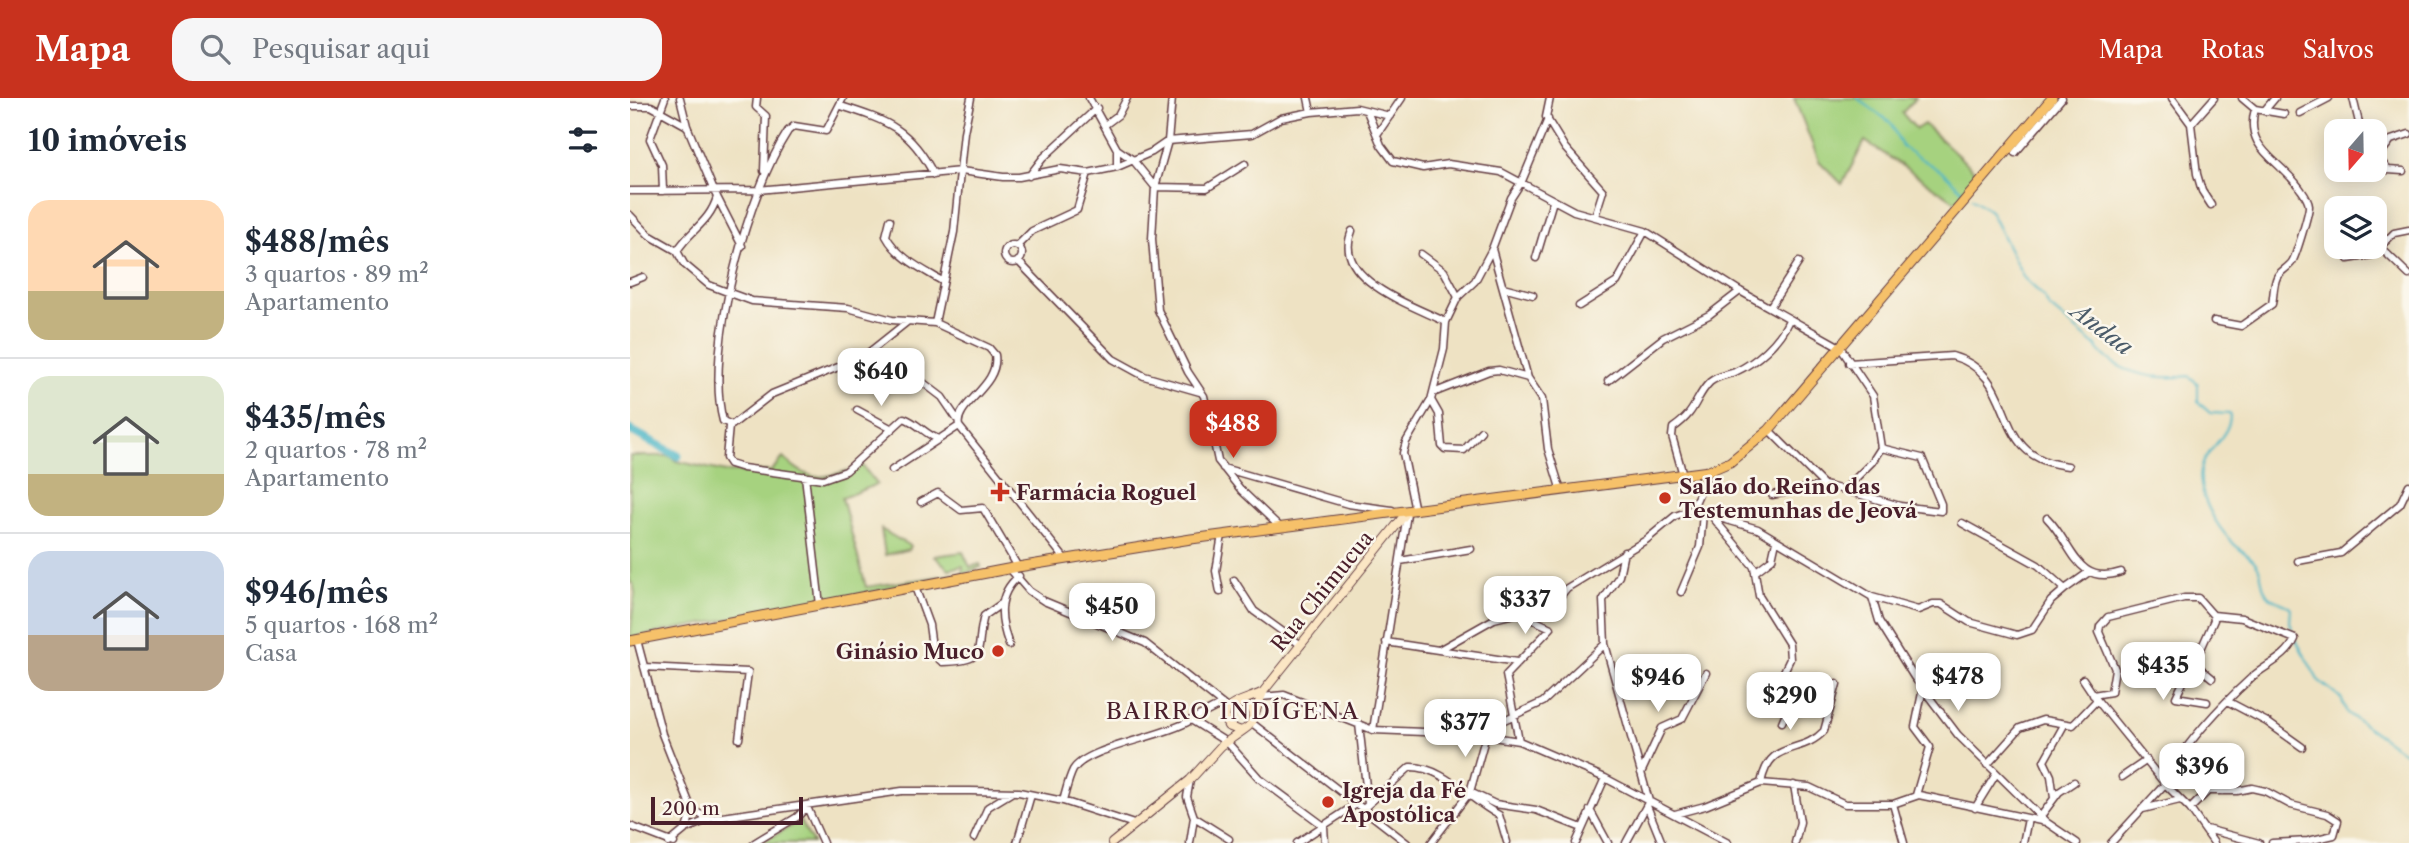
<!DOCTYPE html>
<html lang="pt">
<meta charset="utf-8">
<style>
:root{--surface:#fff;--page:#f6f6f7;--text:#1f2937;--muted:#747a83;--line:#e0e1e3;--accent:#c8321e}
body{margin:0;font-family:"Libre Caslon Text",serif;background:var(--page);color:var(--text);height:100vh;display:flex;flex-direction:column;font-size:26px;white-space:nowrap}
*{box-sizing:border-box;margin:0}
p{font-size:23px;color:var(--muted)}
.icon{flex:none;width:38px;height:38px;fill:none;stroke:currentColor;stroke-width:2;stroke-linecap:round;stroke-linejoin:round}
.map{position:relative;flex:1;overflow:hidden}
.sheet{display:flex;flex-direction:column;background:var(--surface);width:630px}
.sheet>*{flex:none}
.needle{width:46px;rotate:200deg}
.tools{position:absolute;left:1694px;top:21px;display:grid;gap:14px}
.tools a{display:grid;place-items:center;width:63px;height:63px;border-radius:14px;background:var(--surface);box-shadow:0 4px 18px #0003;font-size:35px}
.scale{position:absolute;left:21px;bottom:18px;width:152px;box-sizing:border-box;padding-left:7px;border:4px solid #4a1f2b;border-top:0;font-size:19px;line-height:24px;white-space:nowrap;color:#4a1f2b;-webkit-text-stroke:5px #fbf7ec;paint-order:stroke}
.price{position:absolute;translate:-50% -60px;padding:0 16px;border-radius:14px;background:#fff;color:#222;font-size:23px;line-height:46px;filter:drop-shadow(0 2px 4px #0008)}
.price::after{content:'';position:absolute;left:50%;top:42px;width:21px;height:16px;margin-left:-10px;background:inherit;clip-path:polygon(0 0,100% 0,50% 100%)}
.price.on{background:var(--accent);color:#fff}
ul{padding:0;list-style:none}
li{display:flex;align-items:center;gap:21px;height:175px;padding:0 28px}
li+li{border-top:2px solid var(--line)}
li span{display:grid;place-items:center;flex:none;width:196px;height:140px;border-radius:21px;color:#555}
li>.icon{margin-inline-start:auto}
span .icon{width:84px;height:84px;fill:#fffc;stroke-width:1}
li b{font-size:30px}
h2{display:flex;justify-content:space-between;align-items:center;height:84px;padding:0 28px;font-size:30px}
header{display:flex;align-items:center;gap:42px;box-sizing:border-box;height:98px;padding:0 35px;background:var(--accent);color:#fff}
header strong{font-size:33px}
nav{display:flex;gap:38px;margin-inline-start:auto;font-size:24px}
.search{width:490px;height:63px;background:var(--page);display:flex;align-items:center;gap:18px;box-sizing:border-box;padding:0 24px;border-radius:21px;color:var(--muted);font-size:26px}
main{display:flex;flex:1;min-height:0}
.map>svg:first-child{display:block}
</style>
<header>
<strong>Mapa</strong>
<div class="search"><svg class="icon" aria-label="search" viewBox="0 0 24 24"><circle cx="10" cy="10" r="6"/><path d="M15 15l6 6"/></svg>Pesquisar aqui</div>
<nav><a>Mapa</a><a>Rotas</a><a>Salvos</a></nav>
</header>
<main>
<section class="sheet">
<h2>10 imóveis<svg class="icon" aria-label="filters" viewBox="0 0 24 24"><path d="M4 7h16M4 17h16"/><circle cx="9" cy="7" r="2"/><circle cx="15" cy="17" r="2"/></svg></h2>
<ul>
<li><span style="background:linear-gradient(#ffd9b3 65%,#c2b280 0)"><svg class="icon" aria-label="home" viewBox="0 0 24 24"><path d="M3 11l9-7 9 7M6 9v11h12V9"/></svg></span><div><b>$488/mês</b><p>3 quartos · 89 m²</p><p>Apartamento</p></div></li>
<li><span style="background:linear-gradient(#dfe7d0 70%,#c2b280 0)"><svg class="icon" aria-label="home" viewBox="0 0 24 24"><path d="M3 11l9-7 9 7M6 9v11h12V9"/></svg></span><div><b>$435/mês</b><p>2 quartos · 78 m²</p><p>Apartamento</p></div></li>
<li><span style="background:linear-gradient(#c9d6e8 60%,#b9a48a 0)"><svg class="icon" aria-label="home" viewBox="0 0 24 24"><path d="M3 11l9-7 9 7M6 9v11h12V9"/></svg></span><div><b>$946/mês</b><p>5 quartos · 168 m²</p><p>Casa</p></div></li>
</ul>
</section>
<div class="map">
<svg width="1779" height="745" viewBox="0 0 1779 745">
<rect width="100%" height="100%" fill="#fbf7ec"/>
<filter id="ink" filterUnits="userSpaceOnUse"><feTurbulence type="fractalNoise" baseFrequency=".0143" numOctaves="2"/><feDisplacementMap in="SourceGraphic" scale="14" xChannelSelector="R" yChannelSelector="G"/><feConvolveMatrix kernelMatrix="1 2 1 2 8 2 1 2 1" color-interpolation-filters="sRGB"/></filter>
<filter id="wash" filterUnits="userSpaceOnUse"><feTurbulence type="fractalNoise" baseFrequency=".00686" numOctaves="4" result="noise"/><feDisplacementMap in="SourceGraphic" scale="28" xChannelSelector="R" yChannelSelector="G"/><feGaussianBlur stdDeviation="1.57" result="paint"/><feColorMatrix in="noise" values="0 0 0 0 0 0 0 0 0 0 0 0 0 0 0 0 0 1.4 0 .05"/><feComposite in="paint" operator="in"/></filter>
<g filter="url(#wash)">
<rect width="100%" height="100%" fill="#eee2c3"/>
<path fill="#a6d27f" stroke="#787855" stroke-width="2" d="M 1164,0 L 1286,0 L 1272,15 L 1286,31 L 1294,26 L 1349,77 L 1326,104 L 1235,43 L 1212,86 L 1189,63 Z
M 0,358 L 40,358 L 46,363 L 96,374 L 141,373 L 153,360 C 179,381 185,383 216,373 L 212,380 L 230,365 L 247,386 L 212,400 L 236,489 L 333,475 L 333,468 L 319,471 L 304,458 L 333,454 L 340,469 L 350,466 L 351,469 L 333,476 L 0,540 L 5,495 L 3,485 L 0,485 Z
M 251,431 L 280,448 L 280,451 L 255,457 Z
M 170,723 L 183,745 L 131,745 Z"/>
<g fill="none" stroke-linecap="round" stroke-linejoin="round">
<path stroke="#49b5c6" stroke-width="2" d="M 1227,0 L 1261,25 L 1272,49 L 1314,75 L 1333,93
M 1342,100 L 1360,113 L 1394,180 L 1413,198 L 1419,209 L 1466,248 C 1486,277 1528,282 1559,278 L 1568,286 L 1568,304 L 1580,315 L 1600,316 C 1601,339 1575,350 1571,372 C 1567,396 1586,428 1603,445 C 1609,452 1622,458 1627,467 C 1633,476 1630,492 1641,500 C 1647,504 1655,505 1661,510 L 1660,524 L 1664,537
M 1666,542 L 1688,582 L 1711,600 L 1717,615 L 1779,658"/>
<path stroke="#49b5c6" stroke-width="9" d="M 0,332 L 48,358"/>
</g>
</g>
<g filter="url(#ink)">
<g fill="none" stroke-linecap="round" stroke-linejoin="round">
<defs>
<path id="street" d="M 50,0 L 57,28 L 84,93 L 112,148
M 127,0 L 126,9 L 136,18 L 134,73
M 213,0 L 196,33 L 164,28 L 158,33 C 118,94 74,252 93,323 L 102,327 L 142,296 L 233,259 L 277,224
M 459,0 L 487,51 L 487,69
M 542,0 L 538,43 L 525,89 L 522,141 L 528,212 L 558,274 L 574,298 L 588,363 L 611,392 L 651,430
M 678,0 L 681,14
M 920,0 L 916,19 L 935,50 L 973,93 L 965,118
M 1542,0 L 1561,26 L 1567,76 L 1572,93 L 1581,107
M 1612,0 L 1625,11 L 1654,16
M 1723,0 L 1731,33
M 0,8 L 21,8 L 57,28
M 211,8 C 258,23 281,31 304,77
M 737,13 L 751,47 L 763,63 L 793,70 L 818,66 L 871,74 L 944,113 L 1015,133 L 1110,193 L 1210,249 L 1243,298 L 1251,350 L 1242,364 L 1214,392 L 1194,387 L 1142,397
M 1634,13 L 1645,0
M 1670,15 L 1699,0
M 476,26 L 488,17 L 497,0
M 1561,26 L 1584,0
M 748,35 L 772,0
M 487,51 L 503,62 L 525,89 L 577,90 L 615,66
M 1385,55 L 1432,0
M 1745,55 L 1758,72 L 1773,73
M 1748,59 L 1761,42 L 1779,36
M 399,78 L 413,60 L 467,10
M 0,93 L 128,92 L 331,73 L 373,79 L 389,79 L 430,71 L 458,75 L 487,69 L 522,54 L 538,43 L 622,36 L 651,20 L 681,14 L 727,10 L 760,18
M 33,93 L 32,67 L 20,41 L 35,0
M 0,117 L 19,137 L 47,153 L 54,166 L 79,187 L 100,195 L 122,203 L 218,210 L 262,222 L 305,225 L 359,250 L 365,257 C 370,288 324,306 329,328 L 435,461
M 260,122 L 256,138 C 267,159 292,171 312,183
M 722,133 C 701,181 782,207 816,224
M374 156a9 9 0 1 1 18 0a9 9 0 1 1-18 0Z
M 387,148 L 402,133 L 447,112 L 458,75
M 1750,149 L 1779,177
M 862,151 L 898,280 L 912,301 L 918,351 L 931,393
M 47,153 C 60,132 80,124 87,99
M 791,156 L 814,173 L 828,199
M 906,160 L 923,103
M 1718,161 L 1742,157 L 1764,135 L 1779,132
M 388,163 L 483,261 L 514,278 L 570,294
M 0,184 L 13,179
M 873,189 L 903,197
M 949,208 L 987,184 L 1015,133
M 1140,209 L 1169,164
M 1584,223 L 1611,228 L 1642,206 C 1644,197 1643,187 1647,179 C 1650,173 1658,170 1662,164 C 1666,158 1679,115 1679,108 C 1678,100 1673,95 1669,89 C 1647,60 1614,50 1625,11
M 305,225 L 324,134 L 334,34 L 341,0
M 1219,265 L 1322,258 C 1393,278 1355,360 1438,368
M 274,270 L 312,299 L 327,321
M 978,283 L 1033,240 L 1079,217 L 1110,193
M 803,295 L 859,273 L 869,272 L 898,280
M 801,302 L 809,316 L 812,348 L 815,351 L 834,352 L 851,333
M 227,312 L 262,331
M 99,328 L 96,360 L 100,366 L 113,370 L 193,381 L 216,373 L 274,320 C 288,325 297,338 309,341
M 1139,332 L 1194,387
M 593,370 L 718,406 L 762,412
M 262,372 L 329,328
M 1053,377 L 1042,338 L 1043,330 C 1068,313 1064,300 1080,284 C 1087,278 1097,277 1105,274 C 1127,264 1149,244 1159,222
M 175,378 L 190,507
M 1214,392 L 1270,408 L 1311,413 L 1311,406 L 1292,360 L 1251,350
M 291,404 L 308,395 L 331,412 L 353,410 L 388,469
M 1062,412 L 1079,373
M 785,413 L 773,355 L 776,344 L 801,302 L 814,251 L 816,224 L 828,199 L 845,183 L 862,151 L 881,100 L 892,83 L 918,21
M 1080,416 L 1124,469 L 1129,498 L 1159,546 L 1160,561 L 1148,586 L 1162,601 L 1152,624
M 1417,420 C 1443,446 1446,489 1491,474
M 994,454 L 989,478 L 973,502 L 975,546 L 1019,703 L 996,745
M 770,463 L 841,451
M 1668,463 L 1711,455 L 1770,406 L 1779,387
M 380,471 L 399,493 L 414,503 L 515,545 L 597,610
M 1125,474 L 1142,461 L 1146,443
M 604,482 L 624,513 L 671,547
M 285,489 L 299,527 L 303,556 L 312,564 C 361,563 344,552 354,518 L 371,506
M 1435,491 L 1459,474
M 590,494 L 586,473 L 592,437
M 1051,494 L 1070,449 L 1073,415
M 1242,499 L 1249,523 L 1284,579 L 1328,637 L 1416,724
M 7,542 L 32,636 L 62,712 L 56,731
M 756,544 L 887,564
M 379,547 C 370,522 366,497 389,478
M 809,552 L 864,521 L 924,506 L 937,490 L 1016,442 L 1045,418 L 1062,412 L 1128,431 L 1242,499 L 1288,512 L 1303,506 L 1311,506 L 1339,524 L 1387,537 L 1402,532 L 1421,503 L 1435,491 L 1408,467 L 1332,425
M 1562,566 L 1546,599 L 1577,604
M 14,569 L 118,574 L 109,641
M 1582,580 L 1559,561 L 1571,551 L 1584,522 L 1583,517
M 1453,581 L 1467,602 L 1535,686 L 1560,711 L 1584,745
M 1463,597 L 1481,594 L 1485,571 L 1469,534 L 1470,528 L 1478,519 L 1554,500 L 1568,500 L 1583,517 L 1612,520 L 1665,541 C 1656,561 1636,566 1621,580 C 1587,611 1557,644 1533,684
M 631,599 L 654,597 L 743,632 L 844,636 L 889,643 L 975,680 L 1098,745
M 1597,603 L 1637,624 L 1672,649
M 592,606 L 561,622 L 593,642
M 622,625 L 777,745
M 729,626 L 738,706
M 743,632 L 777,416
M 846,635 L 913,604 L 975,546
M 889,643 L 876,577 L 921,530 L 890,516
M 597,644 L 629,680 L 694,728 L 695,745
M 1545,664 L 1570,675 L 1592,693
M 1357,667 L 1390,630 L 1413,622 L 1443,627 L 1467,602
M 1011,675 L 1032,630 L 1052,621 L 1076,575
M 1492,679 L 1517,662
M 560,682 L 557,699 L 564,719 L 560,745
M 1131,685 C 1140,640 1171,658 1194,633 L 1207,586
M 1164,687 L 1170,724 L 1165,745
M 840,694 L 865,706 L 906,712 L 952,730
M 1286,697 L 1300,649 L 1285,629 L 1293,590
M 1424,700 L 1421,678 L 1414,663 L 1434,627
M 433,703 C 436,693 438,682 443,672 C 456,649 535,639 561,622
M 1263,706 L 1274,745
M 1017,708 L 1032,745
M 1345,710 L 1366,676
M 1513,711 L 1550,702
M 1560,711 L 1578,693 L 1607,693 L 1622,690 L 1635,693 L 1661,707 L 1697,716 L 1708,723 L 1704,737 L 1678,743 L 1642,745
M 62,712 L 79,721
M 732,712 L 780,669 C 813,668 841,703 869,717 L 877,744
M 960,712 L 978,745
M 1045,716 L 1075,708 L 1131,685 L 1179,689 L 1215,706 L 1263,706 L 1289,697 L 1416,724 L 1447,745
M 1411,718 L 1429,694 L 1444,684
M 564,719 L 599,741
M 0,728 L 44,745
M 1576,731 L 1629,745
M 344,740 L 358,709 L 381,695
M 39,745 L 56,731 L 79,721 L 272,693 L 340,693 L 389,694 L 433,703 L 504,726
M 124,745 L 167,719 L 177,709 L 193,745
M 387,745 L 401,697
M 667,745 L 725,707
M 801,745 L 840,694 L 856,637
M 946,745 L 975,680
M 1393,745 L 1398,721
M 1481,745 L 1535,686"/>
<path id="secondary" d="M 609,604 L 621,611 C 625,621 621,629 611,633 L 598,628 C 586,605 616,603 631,595
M 623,620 L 633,594 L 777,414
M 482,745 L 560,682 L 591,648 L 615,631"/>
<path id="primary" d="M 0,543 L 388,469 L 561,441 L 1079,373 L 1100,364 L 1139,332 L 1422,0"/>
</defs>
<use href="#street" stroke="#633c42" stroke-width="9"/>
<use href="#secondary" stroke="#633c42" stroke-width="10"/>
<use href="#primary" stroke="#633c42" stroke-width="11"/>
<use href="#street" stroke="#fff" stroke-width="6"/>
<use href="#secondary" stroke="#fbe6c4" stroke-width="8"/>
<use href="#primary" stroke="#f6c16b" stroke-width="9"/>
</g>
</g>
<g fill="#c8321e" stroke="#fbf7ec" stroke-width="2.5">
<path d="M366.5 383.5h7v7h7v7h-7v7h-7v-7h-7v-7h7z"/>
<circle cx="1035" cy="400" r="7"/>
<circle cx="368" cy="553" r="7"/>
<circle cx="698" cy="704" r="7"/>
</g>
<g text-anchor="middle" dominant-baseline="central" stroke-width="5" stroke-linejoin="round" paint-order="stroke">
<g font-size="21" font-weight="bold" fill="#4a1f2b" stroke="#fbf7ec" text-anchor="start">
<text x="1049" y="388">Salão do Reino das<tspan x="1049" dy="24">Testemunhas de Jeová</tspan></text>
<text x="386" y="394">Farmácia Roguel</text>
<text x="354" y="553" text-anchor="end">Ginásio Muco</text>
<text x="712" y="692">Igreja da Fé<tspan x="712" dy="24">Apostólica</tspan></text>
</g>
<g font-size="21" fill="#4a1f2b" stroke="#fbf7ec">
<text transform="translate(692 493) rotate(-51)">Rua Chimucua</text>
</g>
<g font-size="23" font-style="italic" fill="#4a5b69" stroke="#fbf7ec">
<text transform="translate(1472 231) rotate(37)">Andaa</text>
</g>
<g font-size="23" letter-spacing="2" fill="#4a1f2b" stroke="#fbf7ec">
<text x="603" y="613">BAIRRO INDÍGENA</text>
</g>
</g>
</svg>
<div class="tools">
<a><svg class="needle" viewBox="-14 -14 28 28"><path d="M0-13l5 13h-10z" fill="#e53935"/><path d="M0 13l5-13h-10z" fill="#747a83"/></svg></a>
<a><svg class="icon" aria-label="layers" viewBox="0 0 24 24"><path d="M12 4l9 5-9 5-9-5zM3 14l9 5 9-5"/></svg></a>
</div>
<div class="scale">200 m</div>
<b class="price" style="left:251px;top:310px">$640</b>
<b class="price on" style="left:603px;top:362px">$488</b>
<b class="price" style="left:895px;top:538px">$337</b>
<b class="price" style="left:482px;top:545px">$450</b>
<b class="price" style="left:1533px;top:604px">$435</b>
<b class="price" style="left:1328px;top:615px">$478</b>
<b class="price" style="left:1028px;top:616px">$946</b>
<b class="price" style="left:1160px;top:634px">$290</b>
<b class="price" style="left:835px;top:661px">$377</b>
<b class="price" style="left:1572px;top:705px">$396</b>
</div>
</main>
